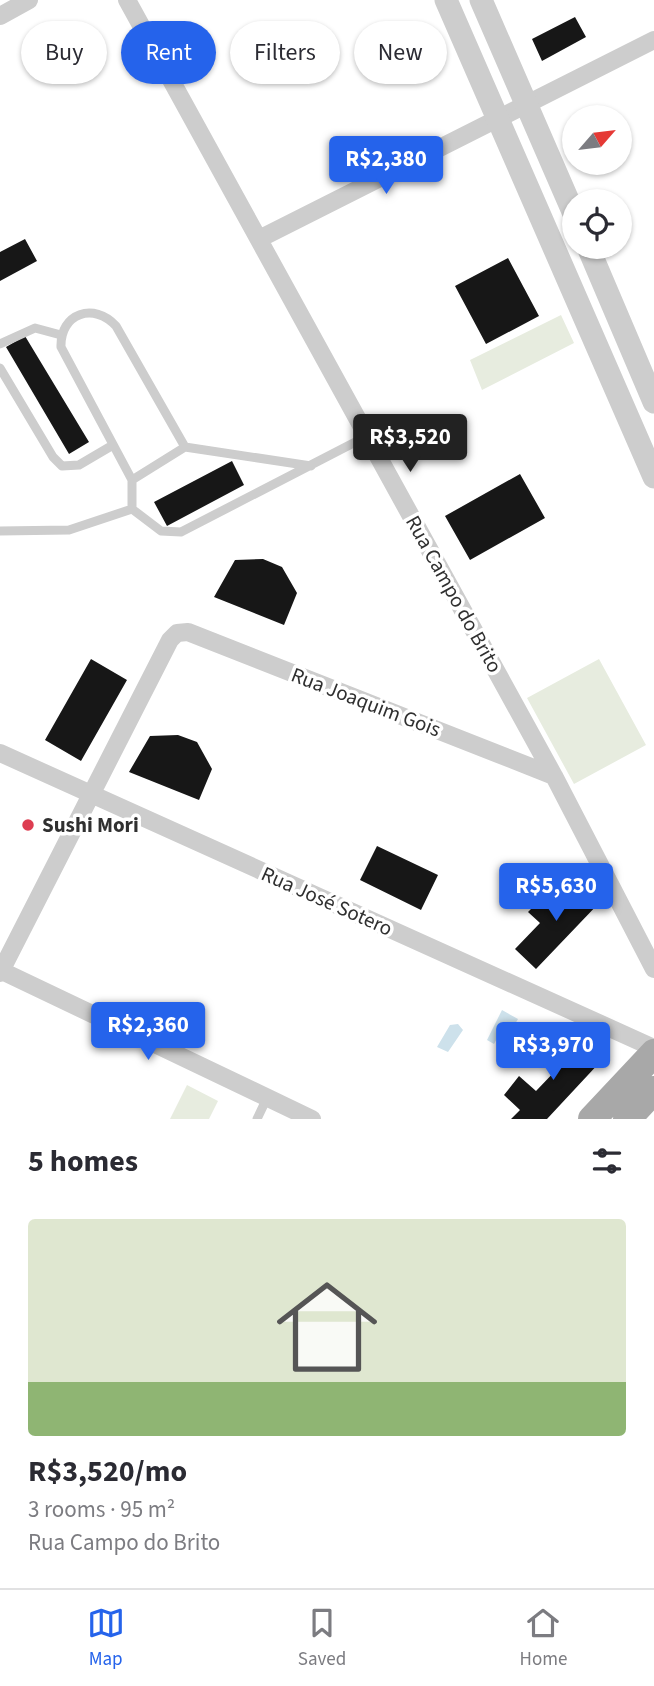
<!DOCTYPE html>
<meta charset="utf-8">
<style>
:root{--surface:#fff;--page:#f2f2f3;--text:#2b2b33;--muted:#7c7c81;--line:#e1e1e2;--accent:#2563eb}
body{margin:0;font-family:"Source Sans 3",sans-serif;background:var(--page);color:var(--text);height:100vh;display:flex;flex-direction:column;font-size:26px;white-space:nowrap}
*{box-sizing:border-box;margin:0}
p{font-size:23px;color:var(--muted)}
.icon{flex:none;width:38px;height:38px;fill:none;stroke:currentColor;stroke-width:2;stroke-linecap:round;stroke-linejoin:round}
.map{position:relative;height:1119px;overflow:hidden}
.sheet{display:flex;flex-direction:column;background:var(--surface);flex:1}
.sheet>*{flex:none}
.hud{position:absolute;left:21px;top:21px;width:612px;height:63px;display:flex;gap:14px}
.needle{width:46px;rotate:62deg}
.tools{position:absolute;left:562px;top:105px;display:grid;gap:14px}
.tools a{display:grid;place-items:center;width:70px;height:70px;border-radius:50%;background:var(--surface);box-shadow:0 2px 5px #0004;font-size:35px}
.price{position:absolute;translate:-50% -60px;padding:0 16px;border-radius:7px;background:var(--accent);color:#fff;font-size:23px;line-height:46px;filter:drop-shadow(0 2px 4px #0008)}
.price::after{content:'';position:absolute;left:50%;top:42px;width:21px;height:16px;margin-left:-10px;background:inherit;clip-path:polygon(0 0,100% 0,50% 100%)}
.price.current{background:#222;color:#fff}
ul{padding:0;list-style:none}
li{display:grid;align-content:center;gap:14px;height:371px;padding:0 28px}
li span{display:grid;place-items:center;height:217px;border-radius:7px;color:#555}
li>.icon{margin-inline-start:auto}
span .icon{width:126px;height:126px;fill:#fffc;stroke-width:1}
li b{font-size:30px}
h2{display:flex;justify-content:space-between;align-items:center;height:84px;padding:0 28px;font-size:30px}
.tag{padding:0 24px;border-radius:32px;background:var(--surface);box-shadow:0 2px 5px #0004;font-size:24px;line-height:63px}
.tag.current{background:var(--accent);color:#fff}
.tabs{display:flex;justify-content:space-around;align-items:center;height:98px;border-top:2px solid var(--line);background:var(--surface);font-size:19px;color:var(--muted)}
.tabs a{display:grid;justify-items:center;gap:4px}
.tabs .current{color:var(--accent)}
.map>svg:first-child{display:block}
</style>
<div class="map">
<svg width="654" height="1119" viewBox="0 0 654 1119">
<rect width="100%" height="100%" fill="#fff"/>
<path fill="#e7ecdf" d="M 561,315 L 574,343 L 482,390 L 470,360 Z
M 599,659 L 646,745 L 574,784 L 527,698 Z
M 187,1085 L 218,1101 L 209,1119 L 170,1119 Z"/>
<path fill="#cde1eb" d="M 502,1010 L 518,1019 L 511,1031 L 501,1031 L 494,1044 L 487,1040 Z
M 458,1024 L 463,1030 L 448,1052 L 437,1047 L 450,1025 Z"/>
<path fill="#171717" d="M 575,17 L 586,37 L 542,61 L 532,39 Z
M 25,239 L 37,261 L 0,281 L 0,252 Z
M 508,258 L 539,316 L 486,344 L 455,286 Z
M 25,336 L 89,442 L 69,454 L 6,347 Z
M 232,461 L 244,485 L 167,526 L 154,502 Z
M 520,474 L 545,518 L 470,560 L 445,516 Z
M 263,559 L 282,567 L 297,593 L 284,625 L 214,597 L 235,560 Z
M 91,659 L 127,680 L 81,761 L 45,740 Z
M 178,735 L 197,742 L 212,769 L 199,800 L 129,772 L 150,736 Z
M 377,846 L 438,875 L 421,910 L 360,880 Z
M 580,882 L 600,902 L 536,969 L 515,949 L 540,923 L 528,912 L 546,894 L 557,905 Z
M 556,1036 L 574,1053 L 583,1043 L 601,1061 L 547,1119 L 511,1119 L 520,1110 L 504,1095 L 519,1076 L 536,1091 L 559,1067 L 543,1051 Z"/>
<g fill="none" stroke-linecap="round" stroke-linejoin="round">
<path stroke="#cdcdcd" stroke-width="9" d="M 0,344 L 35,328 L 61,335
M 0,368 L 53,457 L 62,466 L 79,465 L 113,445
M 132,480 L 61,347 C 60,313 94,302 116,326 L 185,447
M 132,509 L 132,480 L 185,447 L 311,466
M 0,531 L 69,530 L 132,509 L 161,531 L 181,532 L 367,436
M 257,1119 L 267,1098"/>
<path stroke="#cdcdcd" stroke-width="18" d="M 127,0 L 554,776 L 654,969
M 0,16 L 29,0
M 259,239 L 654,40
M 0,753 L 654,1048
M 0,970 L 312,1119
M 0,973 L 170,640 L 177,633 L 188,632 L 554,776"/>
<path stroke="#cdcdcd" stroke-width="23" d="M 446,0 L 654,477
M 481,0 L 574,214
M 588,247 L 654,402"/>
<path stroke="#a8a8a8" stroke-width="28" d="M 592,1119 L 654,1053
M 627,1119 L 654,1090"/>
</g>
<circle fill="#dd3d51" stroke="#fff" stroke-width="2.5" cx="28" cy="825" r="7"/>
<g text-anchor="middle" dominant-baseline="central" stroke-width="7" stroke-linejoin="round" paint-order="stroke">
<g font-size="21" fill="#303030" stroke="#fff">
<text transform="translate(454 594) rotate(61)">Rua Campo do Brito</text>
<text transform="translate(366 702) rotate(21)">Rua Joaquim Gois</text>
<text transform="translate(327 901) rotate(24)">Rua José Sotero</text>
</g>
<g font-size="21" font-weight="bold" fill="#303030" stroke="#fff" text-anchor="start">
<text x="42" y="825">Sushi Mori</text>
</g>
</g>
</svg>
<div class="tools">
<a><svg class="needle" viewBox="-14 -14 28 28"><path d="M0-13l5 13h-10z" fill="#e53935"/><path d="M0 13l5-13h-10z" fill="#7c7c81"/></svg></a>
<a><svg class="icon" aria-label="locate" viewBox="0 0 24 24"><circle cx="12" cy="12" r="6"/><path d="M12 2v4M12 18v4M2 12h4M18 12h4"/></svg></a>
</div>
<b class="price" style="left:386px;top:196px">R$2,380</b>
<b class="price current" style="left:410px;top:474px">R$3,520</b>
<b class="price" style="left:556px;top:923px">R$5,630</b>
<b class="price" style="left:148px;top:1062px">R$2,360</b>
<b class="price" style="left:553px;top:1082px">R$3,970</b>
<div class="hud">
<a class="tag">Buy</a>
<a class="tag current">Rent</a>
<a class="tag">Filters</a>
<a class="tag">New</a>
</div>
</div>
<section class="sheet">
<h2>5 homes<svg class="icon" aria-label="filters" viewBox="0 0 24 24"><path d="M4 7h16M4 17h16"/><circle cx="9" cy="7" r="2"/><circle cx="15" cy="17" r="2"/></svg></h2>
<ul>
<li><span style="background:linear-gradient(#dfe7d0 75%,#8fb573 0)"><svg class="icon" aria-label="home" viewBox="0 0 24 24"><path d="M3 11l9-7 9 7M6 9v11h12V9"/></svg></span><div><b>R$3,520/mo</b><p>3 rooms · 95 m²</p><p>Rua Campo do Brito</p></div></li>
</ul>
</section>
<nav class="tabs">
<a class="current"><svg class="icon" aria-label="map" viewBox="0 0 24 24"><path d="M3 6l6-2 6 2 6-2v14l-6 2-6-2-6 2zM9 4v14M15 6v14"/></svg>Map</a>
<a><svg class="icon" aria-label="saved" viewBox="0 0 24 24"><path d="M7 4h10v16l-5-4-5 4z"/></svg>Saved</a>
<a><svg class="icon" aria-label="home" viewBox="0 0 24 24"><path d="M3 11l9-7 9 7M6 9v11h12V9"/></svg>Home</a>
</nav>
